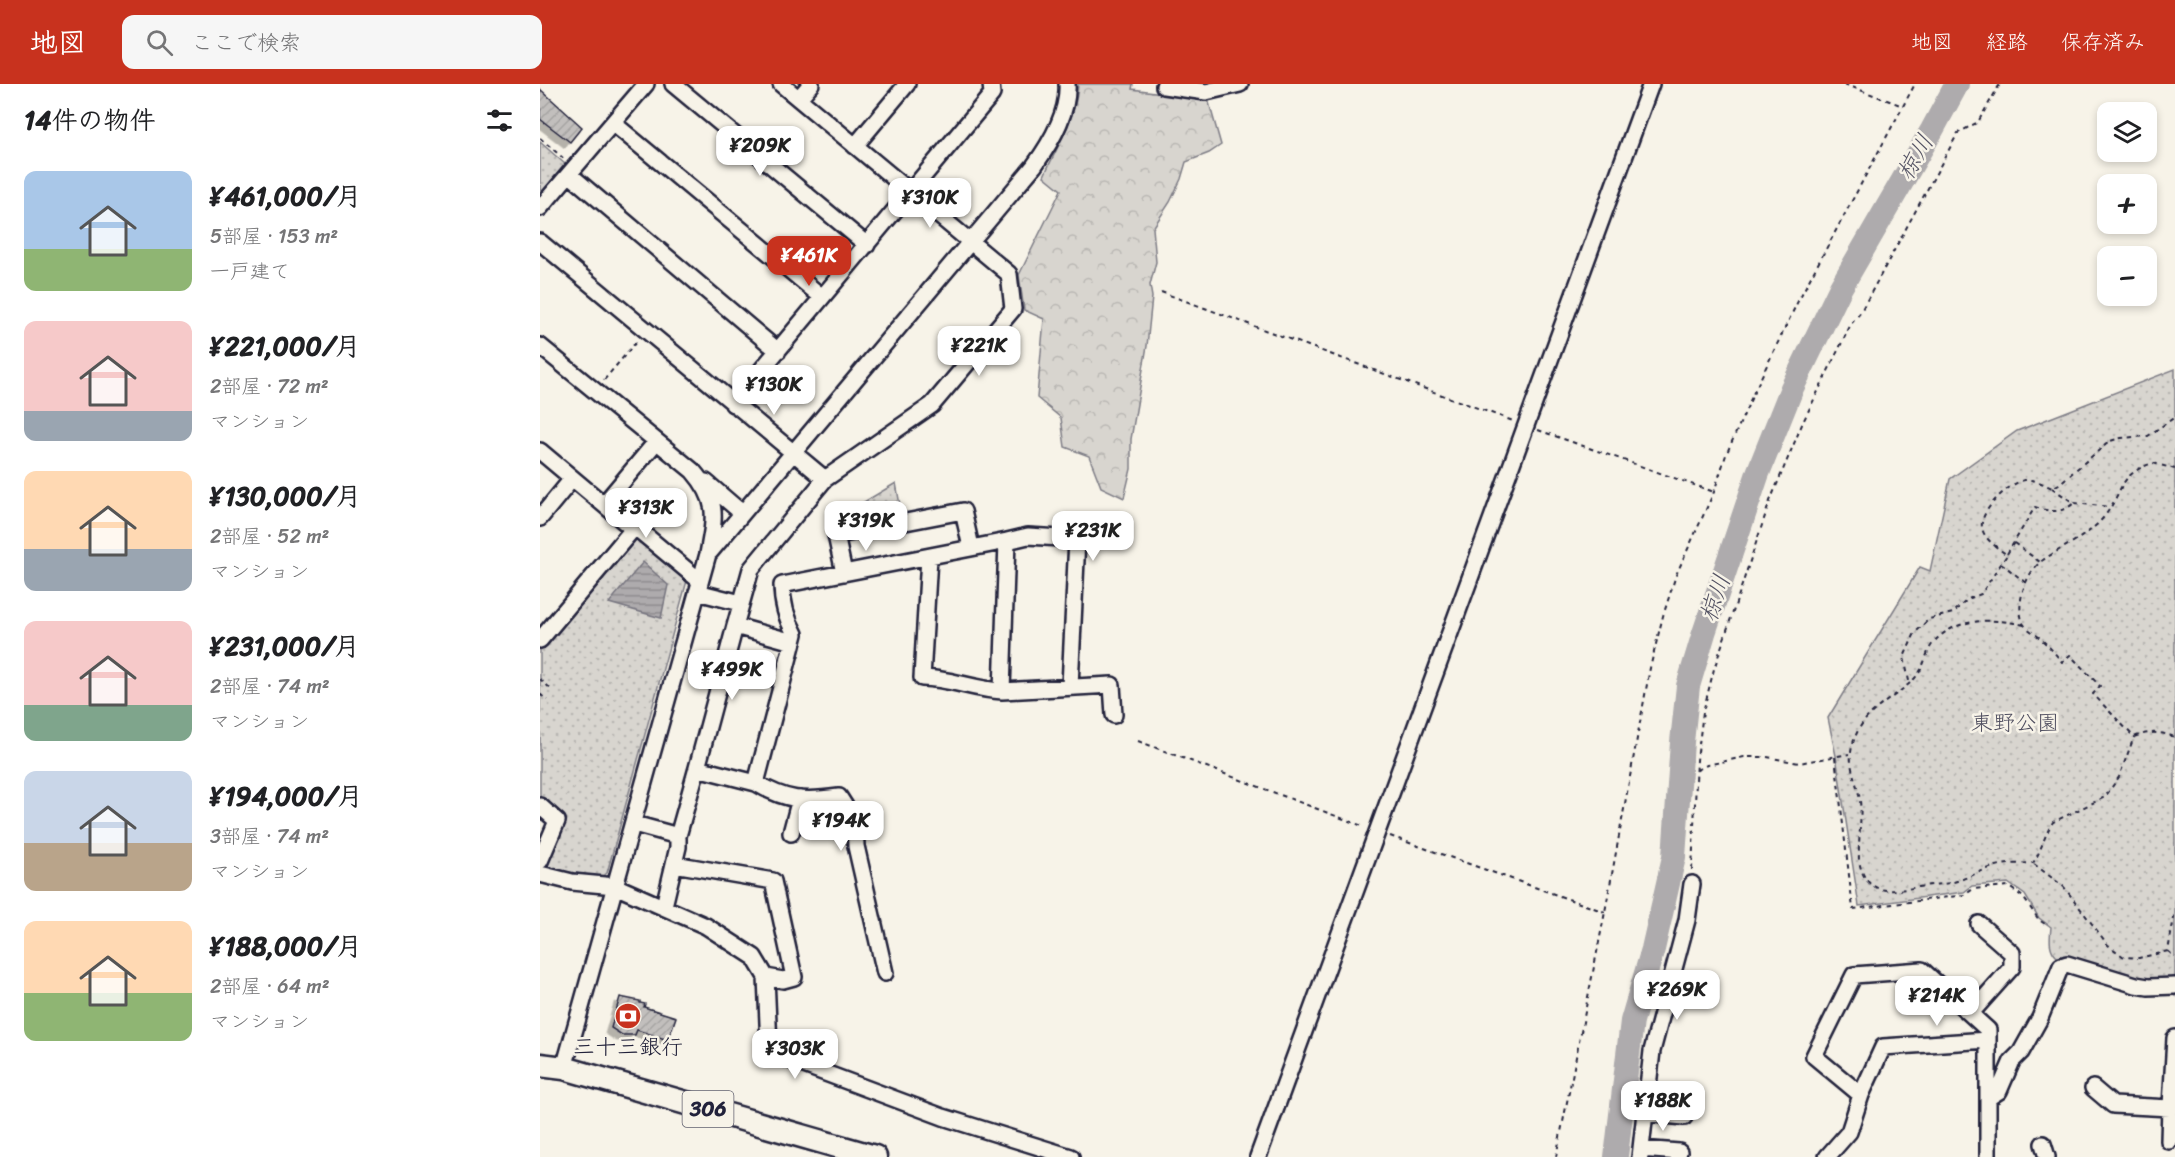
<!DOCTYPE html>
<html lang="ja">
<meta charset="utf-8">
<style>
:root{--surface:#fff;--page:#f6f6f6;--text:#202124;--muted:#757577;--accent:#c8321e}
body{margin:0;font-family:Sriracha,"Klee One",sans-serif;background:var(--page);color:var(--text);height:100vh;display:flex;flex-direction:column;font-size:22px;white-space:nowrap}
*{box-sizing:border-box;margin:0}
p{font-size:20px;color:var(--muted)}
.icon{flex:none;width:33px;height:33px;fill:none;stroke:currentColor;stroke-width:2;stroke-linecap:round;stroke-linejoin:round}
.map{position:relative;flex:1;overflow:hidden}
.panel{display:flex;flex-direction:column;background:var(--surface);width:540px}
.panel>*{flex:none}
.controls{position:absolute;left:1557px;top:18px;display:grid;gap:12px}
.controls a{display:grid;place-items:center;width:60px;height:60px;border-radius:12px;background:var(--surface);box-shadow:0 3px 9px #0003;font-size:30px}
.price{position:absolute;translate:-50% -51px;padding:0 14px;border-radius:12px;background:#fff;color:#222;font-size:20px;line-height:39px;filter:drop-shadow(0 2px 3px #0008)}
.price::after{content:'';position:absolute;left:50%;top:36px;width:18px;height:14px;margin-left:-9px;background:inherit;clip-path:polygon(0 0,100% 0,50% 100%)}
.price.active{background:var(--accent);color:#fff}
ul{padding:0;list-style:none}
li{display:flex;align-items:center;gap:18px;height:150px;padding:0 24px}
li span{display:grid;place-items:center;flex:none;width:168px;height:120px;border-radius:12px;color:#555}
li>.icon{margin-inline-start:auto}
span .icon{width:72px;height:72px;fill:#fffc;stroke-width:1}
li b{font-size:26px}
h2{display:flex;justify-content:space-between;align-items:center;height:72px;padding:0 24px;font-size:26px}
header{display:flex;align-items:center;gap:36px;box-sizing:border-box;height:84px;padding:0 30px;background:var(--accent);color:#fff}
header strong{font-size:28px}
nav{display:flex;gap:33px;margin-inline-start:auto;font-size:21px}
.search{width:420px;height:54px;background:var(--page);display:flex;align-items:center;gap:15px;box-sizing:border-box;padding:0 21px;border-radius:12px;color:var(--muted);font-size:22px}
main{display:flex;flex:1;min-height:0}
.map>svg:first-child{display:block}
</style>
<header>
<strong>地図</strong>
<div class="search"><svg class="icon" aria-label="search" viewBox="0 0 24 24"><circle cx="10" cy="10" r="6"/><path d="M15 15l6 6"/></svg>ここで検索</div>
<nav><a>地図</a><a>経路</a><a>保存済み</a></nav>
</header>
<main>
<section class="panel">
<h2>14件の物件<svg class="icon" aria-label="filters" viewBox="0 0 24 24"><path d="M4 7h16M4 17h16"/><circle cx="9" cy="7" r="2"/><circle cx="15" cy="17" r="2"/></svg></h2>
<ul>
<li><span style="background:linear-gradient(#a9c7e8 65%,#8fb573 0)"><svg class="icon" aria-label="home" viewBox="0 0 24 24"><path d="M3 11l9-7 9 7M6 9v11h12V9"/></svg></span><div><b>¥461,000/月</b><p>5部屋 · 153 m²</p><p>一戸建て</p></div></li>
<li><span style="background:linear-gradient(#f6c9c9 75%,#9aa5b1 0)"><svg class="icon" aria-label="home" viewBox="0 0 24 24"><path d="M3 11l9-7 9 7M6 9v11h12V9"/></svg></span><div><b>¥221,000/月</b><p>2部屋 · 72 m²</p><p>マンション</p></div></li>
<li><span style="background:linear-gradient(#ffd9b3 65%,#9aa5b1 0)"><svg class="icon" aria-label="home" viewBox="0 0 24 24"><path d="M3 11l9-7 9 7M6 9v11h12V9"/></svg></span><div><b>¥130,000/月</b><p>2部屋 · 52 m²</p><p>マンション</p></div></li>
<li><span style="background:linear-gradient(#f6c9c9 70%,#7fa58c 0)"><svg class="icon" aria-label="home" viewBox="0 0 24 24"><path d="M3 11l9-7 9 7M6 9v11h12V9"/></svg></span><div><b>¥231,000/月</b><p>2部屋 · 74 m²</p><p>マンション</p></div></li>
<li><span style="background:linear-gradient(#c9d6e8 60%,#b9a48a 0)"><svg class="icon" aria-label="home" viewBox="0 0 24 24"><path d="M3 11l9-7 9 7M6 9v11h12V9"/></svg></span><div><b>¥194,000/月</b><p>3部屋 · 74 m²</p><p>マンション</p></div></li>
<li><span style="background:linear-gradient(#ffd9b3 60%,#8fb573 0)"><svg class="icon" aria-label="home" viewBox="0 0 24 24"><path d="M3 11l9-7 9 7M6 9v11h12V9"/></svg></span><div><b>¥188,000/月</b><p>2部屋 · 64 m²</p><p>マンション</p></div></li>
</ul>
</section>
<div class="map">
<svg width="1635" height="1073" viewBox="0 0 1635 1073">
<defs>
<pattern id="forest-crowns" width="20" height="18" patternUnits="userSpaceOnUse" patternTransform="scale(1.5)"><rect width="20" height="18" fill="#d8d5cf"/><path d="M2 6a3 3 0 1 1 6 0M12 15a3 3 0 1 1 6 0" fill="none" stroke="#b9b7b3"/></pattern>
<pattern id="park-dots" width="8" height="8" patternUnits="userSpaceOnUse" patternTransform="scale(1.5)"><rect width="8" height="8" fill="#d8d5cf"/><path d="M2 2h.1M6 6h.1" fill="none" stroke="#b9b7b3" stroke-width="1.8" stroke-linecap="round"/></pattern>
<pattern id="water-rules" width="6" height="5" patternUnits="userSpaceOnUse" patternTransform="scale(1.5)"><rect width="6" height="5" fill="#aeabad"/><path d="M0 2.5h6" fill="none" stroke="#8d8b8e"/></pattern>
<pattern id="building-hatch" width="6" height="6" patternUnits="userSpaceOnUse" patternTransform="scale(1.5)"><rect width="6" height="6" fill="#c2bfbd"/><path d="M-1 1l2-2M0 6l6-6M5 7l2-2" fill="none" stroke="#a6a4a3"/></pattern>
<filter id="shadow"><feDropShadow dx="-5.5" dy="5.5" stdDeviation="0" flood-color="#0004"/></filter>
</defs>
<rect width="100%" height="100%" fill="#f7f3e8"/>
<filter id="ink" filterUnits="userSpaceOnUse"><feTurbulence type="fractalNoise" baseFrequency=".0167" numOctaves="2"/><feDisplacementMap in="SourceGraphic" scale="12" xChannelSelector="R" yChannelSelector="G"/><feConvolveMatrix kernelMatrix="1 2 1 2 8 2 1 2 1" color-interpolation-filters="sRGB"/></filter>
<g filter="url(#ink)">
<path fill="url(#forest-crowns)" stroke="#7d7c85" stroke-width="1.5" d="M 538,0 L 593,0 L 592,5 L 668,15 L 681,61 L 669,69 L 646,78 L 641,95 L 630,118 L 613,144 L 616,178 L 610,201 L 612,213 L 607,262 L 591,355 L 591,385 L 584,414 L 561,403 L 549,372 L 525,363 L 521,334 L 497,314 L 504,235 L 484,226 L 479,191 L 521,106 L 504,92 C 517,62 537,33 538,0 Z"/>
<path fill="url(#park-dots)" stroke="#7d7c85" stroke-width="1.5" d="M 0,58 L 25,80 L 0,111 Z
M 1635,285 L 1635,912 L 1630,907 L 1517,873 C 1508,865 1510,854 1511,843 L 1499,834 L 1485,811 L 1468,799 L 1432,802 L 1424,808 L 1319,822 L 1296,672 L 1288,634 L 1380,483 L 1390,487 L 1410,395 L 1477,347 Z
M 356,399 L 362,432 L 298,445 L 295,428 L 314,424 Z
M 98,451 L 148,493 L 67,789 L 61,793 L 8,785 L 4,776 L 22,737 L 0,718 L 0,566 Z"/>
<path fill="url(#water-rules)" stroke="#76747f" stroke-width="1.5" d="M 103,478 L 128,501 L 121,534 L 69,519 Z"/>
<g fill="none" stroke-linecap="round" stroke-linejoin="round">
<path stroke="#aeabad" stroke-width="24" d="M 1076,1073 L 1092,937 L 1113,865 L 1134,773 L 1142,658 L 1148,602 L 1164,549 L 1218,389 L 1252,304 L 1301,203 L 1392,46 L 1417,0"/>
</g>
<path fill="url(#building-hatch)" stroke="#22223b" stroke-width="1.5" filter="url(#shadow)" d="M 0,5 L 42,43 L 30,58 L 0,35 Z
M 80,913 L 100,917 L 100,919 L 105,920 L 104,923 L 136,933 L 128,956 L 97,946 L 95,951 L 82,951 L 71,944 Z"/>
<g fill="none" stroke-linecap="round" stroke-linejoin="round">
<defs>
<path id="minor" d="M 133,0 L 327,161
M 241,0 L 469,190 L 473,225 L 392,321 L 285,395
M 625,0 L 624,2 L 666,8 L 700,0
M 259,14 L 271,0
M 73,39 L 282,213
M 315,62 L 367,0
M 29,90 L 238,267
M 0,124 L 106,0
M 0,158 L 285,395 L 211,485 L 195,542 L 253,558
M 0,262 L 153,387 C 179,417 175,433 168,470 L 24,984
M 193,320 L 452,10 L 451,0
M 0,367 L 93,445 L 0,556
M 166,398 L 202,429
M 64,420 L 116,358
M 0,434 L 32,395
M 93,445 L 100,447 L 160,497
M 467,457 L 488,452 L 537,455 L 530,602
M 170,468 L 494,82 C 510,60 529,29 527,0
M 389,473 L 382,594 C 409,594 435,606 462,607
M 304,489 L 296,451 L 303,450 L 423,427 L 431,463
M 157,508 L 201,519
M 157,684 L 195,542
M 216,699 C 246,717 264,718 299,713 L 315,738 L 316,762 L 345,889
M 0,722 L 17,737 L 0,777
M 94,740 L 138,752 L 157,684 L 216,699 L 255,550 C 246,534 242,520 242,501 L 467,457 L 462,607 L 572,601 L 574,631
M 251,749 L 260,715
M 134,780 L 233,797 L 254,893 L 243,896 L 226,893
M 0,790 L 32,798 L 75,802 L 166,842 L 214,873 L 226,893 L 229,962 L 237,971 L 403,1033 L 531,1073
M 124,822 L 138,763 L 138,752
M 1431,929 L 1472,883 L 1472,869 L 1439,840
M 1553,1004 L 1573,1021 L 1630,1024
M 1321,1011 L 1274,972 L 1314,891 L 1382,886 L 1448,946 L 1448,956
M 1448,1014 L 1459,1007 L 1472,977 L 1481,968 L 1500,934 L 1521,882 L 1527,880 L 1596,901 L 1608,903 L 1635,902
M 1631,1022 L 1635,954
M 1104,1029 L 1144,1033
M 1629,1057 L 1630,1022 L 1635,1022
M 1503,1060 L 1507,1073
M 1101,1065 L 1139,1068
M 718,1073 L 1111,0
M 1100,1073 L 1112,967 L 1147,836 L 1152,800
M 1287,1073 L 1309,1048 L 1321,1011 L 1343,963 L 1448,956 L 1448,1073"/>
<path id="highway" d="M 0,981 L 24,984 L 335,1073"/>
</defs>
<use href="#minor" stroke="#22223b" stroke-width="20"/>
<use href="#highway" stroke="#22223b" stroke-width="27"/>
<path stroke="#22223b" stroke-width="2" stroke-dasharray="4.5 4.5" stroke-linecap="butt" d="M 1304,0 L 1363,22
M 0,54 L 23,74
M 621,208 L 973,337
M 64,296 L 97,257
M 998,346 L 1174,408
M 1635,385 L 1613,379 C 1576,391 1584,409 1563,434 C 1546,454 1523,462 1503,476 C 1486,488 1475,519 1483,539 C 1486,545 1498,551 1503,557 C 1510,563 1516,571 1522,578 L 1530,571 L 1560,602 L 1553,610 L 1594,653 C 1609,647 1621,648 1635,653
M 1512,404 L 1534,419 L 1570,423
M 1474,459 L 1500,478
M 1467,470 L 1495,423 C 1511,428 1521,430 1534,419
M 1461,479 L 1486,499
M 1484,541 C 1454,534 1416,533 1394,558 C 1385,568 1385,584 1375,594 C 1351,619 1321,625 1312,663 C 1307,682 1318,699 1320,717 C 1322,736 1318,756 1319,776 C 1325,815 1355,807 1384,802 C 1395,800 1406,801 1417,797 C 1430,793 1442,786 1456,782 C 1467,779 1481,780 1493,779 C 1502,766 1504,751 1513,738 L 1565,713 L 1579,693 L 1594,653
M 0,595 L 13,607
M 1369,597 L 1364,573 L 1375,549 L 1389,535 L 1413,529 L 1428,515 L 1441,510 L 1467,471 C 1458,464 1443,455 1442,443 C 1439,427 1470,398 1485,396 C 1495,395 1503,400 1512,404 L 1519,400 L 1570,357 L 1581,354 L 1608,352 L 1635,333
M 0,610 L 7,616
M 598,657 L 825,743
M 1295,673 L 1313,825 L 1425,811 L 1433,805 L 1468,802 L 1483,813 L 1499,836 L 1505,840
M 1157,686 L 1167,681 L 1204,673 L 1227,673 L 1259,679 L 1309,670
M 850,752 L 1065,828
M 1494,780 L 1524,803 L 1568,861 L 1584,873 L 1599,874 L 1628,867 L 1635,828
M 1152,786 L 1157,676 L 1163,628 L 1174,585 L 1230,417 L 1263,338 L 1311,240 L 1320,229 L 1418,49 L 1438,38 L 1460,0
M 1628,867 L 1635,873
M 1016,1073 L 1065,828 L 1110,584 L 1123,532 L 1136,491 L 1174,408 L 1186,371 L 1214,308 L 1259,215 L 1375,0"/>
<use href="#minor" stroke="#f7f3e8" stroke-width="15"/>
<use href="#highway" stroke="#f7f3e8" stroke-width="22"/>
</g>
</g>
<defs>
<symbol id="bank-disc" viewBox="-11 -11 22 22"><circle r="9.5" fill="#c8321e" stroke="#f7f3e8"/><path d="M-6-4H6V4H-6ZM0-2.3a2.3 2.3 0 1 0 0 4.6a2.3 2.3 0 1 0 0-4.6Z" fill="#fff"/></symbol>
</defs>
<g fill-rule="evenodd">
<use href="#bank-disc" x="73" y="917" width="30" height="30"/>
</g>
<g text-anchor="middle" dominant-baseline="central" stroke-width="5" stroke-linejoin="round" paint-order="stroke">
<rect fill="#f7f3e8" stroke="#62616f" stroke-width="1.5" x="142.5" y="1007" width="51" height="36" rx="4.5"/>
<g font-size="21" font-weight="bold" fill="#22223b">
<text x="168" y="1025">306</text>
</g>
<g font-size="22" fill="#504f60" stroke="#f7f3e8">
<text x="1475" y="638">東野公園</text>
</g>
<g font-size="22" fill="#22223b" stroke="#f7f3e8">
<text x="88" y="962">三十三銀行</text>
</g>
<g font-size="24" font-style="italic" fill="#535263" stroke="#f7f3e8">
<text transform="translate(1375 73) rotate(-60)">椋川</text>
<text transform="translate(1175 514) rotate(-71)">椋川</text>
</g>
</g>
</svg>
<div class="controls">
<a><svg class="icon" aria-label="layers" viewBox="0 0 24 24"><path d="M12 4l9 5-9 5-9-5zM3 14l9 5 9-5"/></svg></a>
<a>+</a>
<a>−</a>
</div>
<b class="price" style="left:220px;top:93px">¥209K</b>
<b class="price" style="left:390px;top:145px">¥310K</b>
<b class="price active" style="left:269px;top:203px">¥461K</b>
<b class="price" style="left:439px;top:293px">¥221K</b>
<b class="price" style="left:234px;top:332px">¥130K</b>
<b class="price" style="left:106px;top:455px">¥313K</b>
<b class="price" style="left:326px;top:468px">¥319K</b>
<b class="price" style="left:553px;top:478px">¥231K</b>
<b class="price" style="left:192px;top:617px">¥499K</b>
<b class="price" style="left:301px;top:768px">¥194K</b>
<b class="price" style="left:1137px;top:937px">¥269K</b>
<b class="price" style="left:1397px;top:943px">¥214K</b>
<b class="price" style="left:255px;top:996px">¥303K</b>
<b class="price" style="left:1123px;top:1048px">¥188K</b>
</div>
</main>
